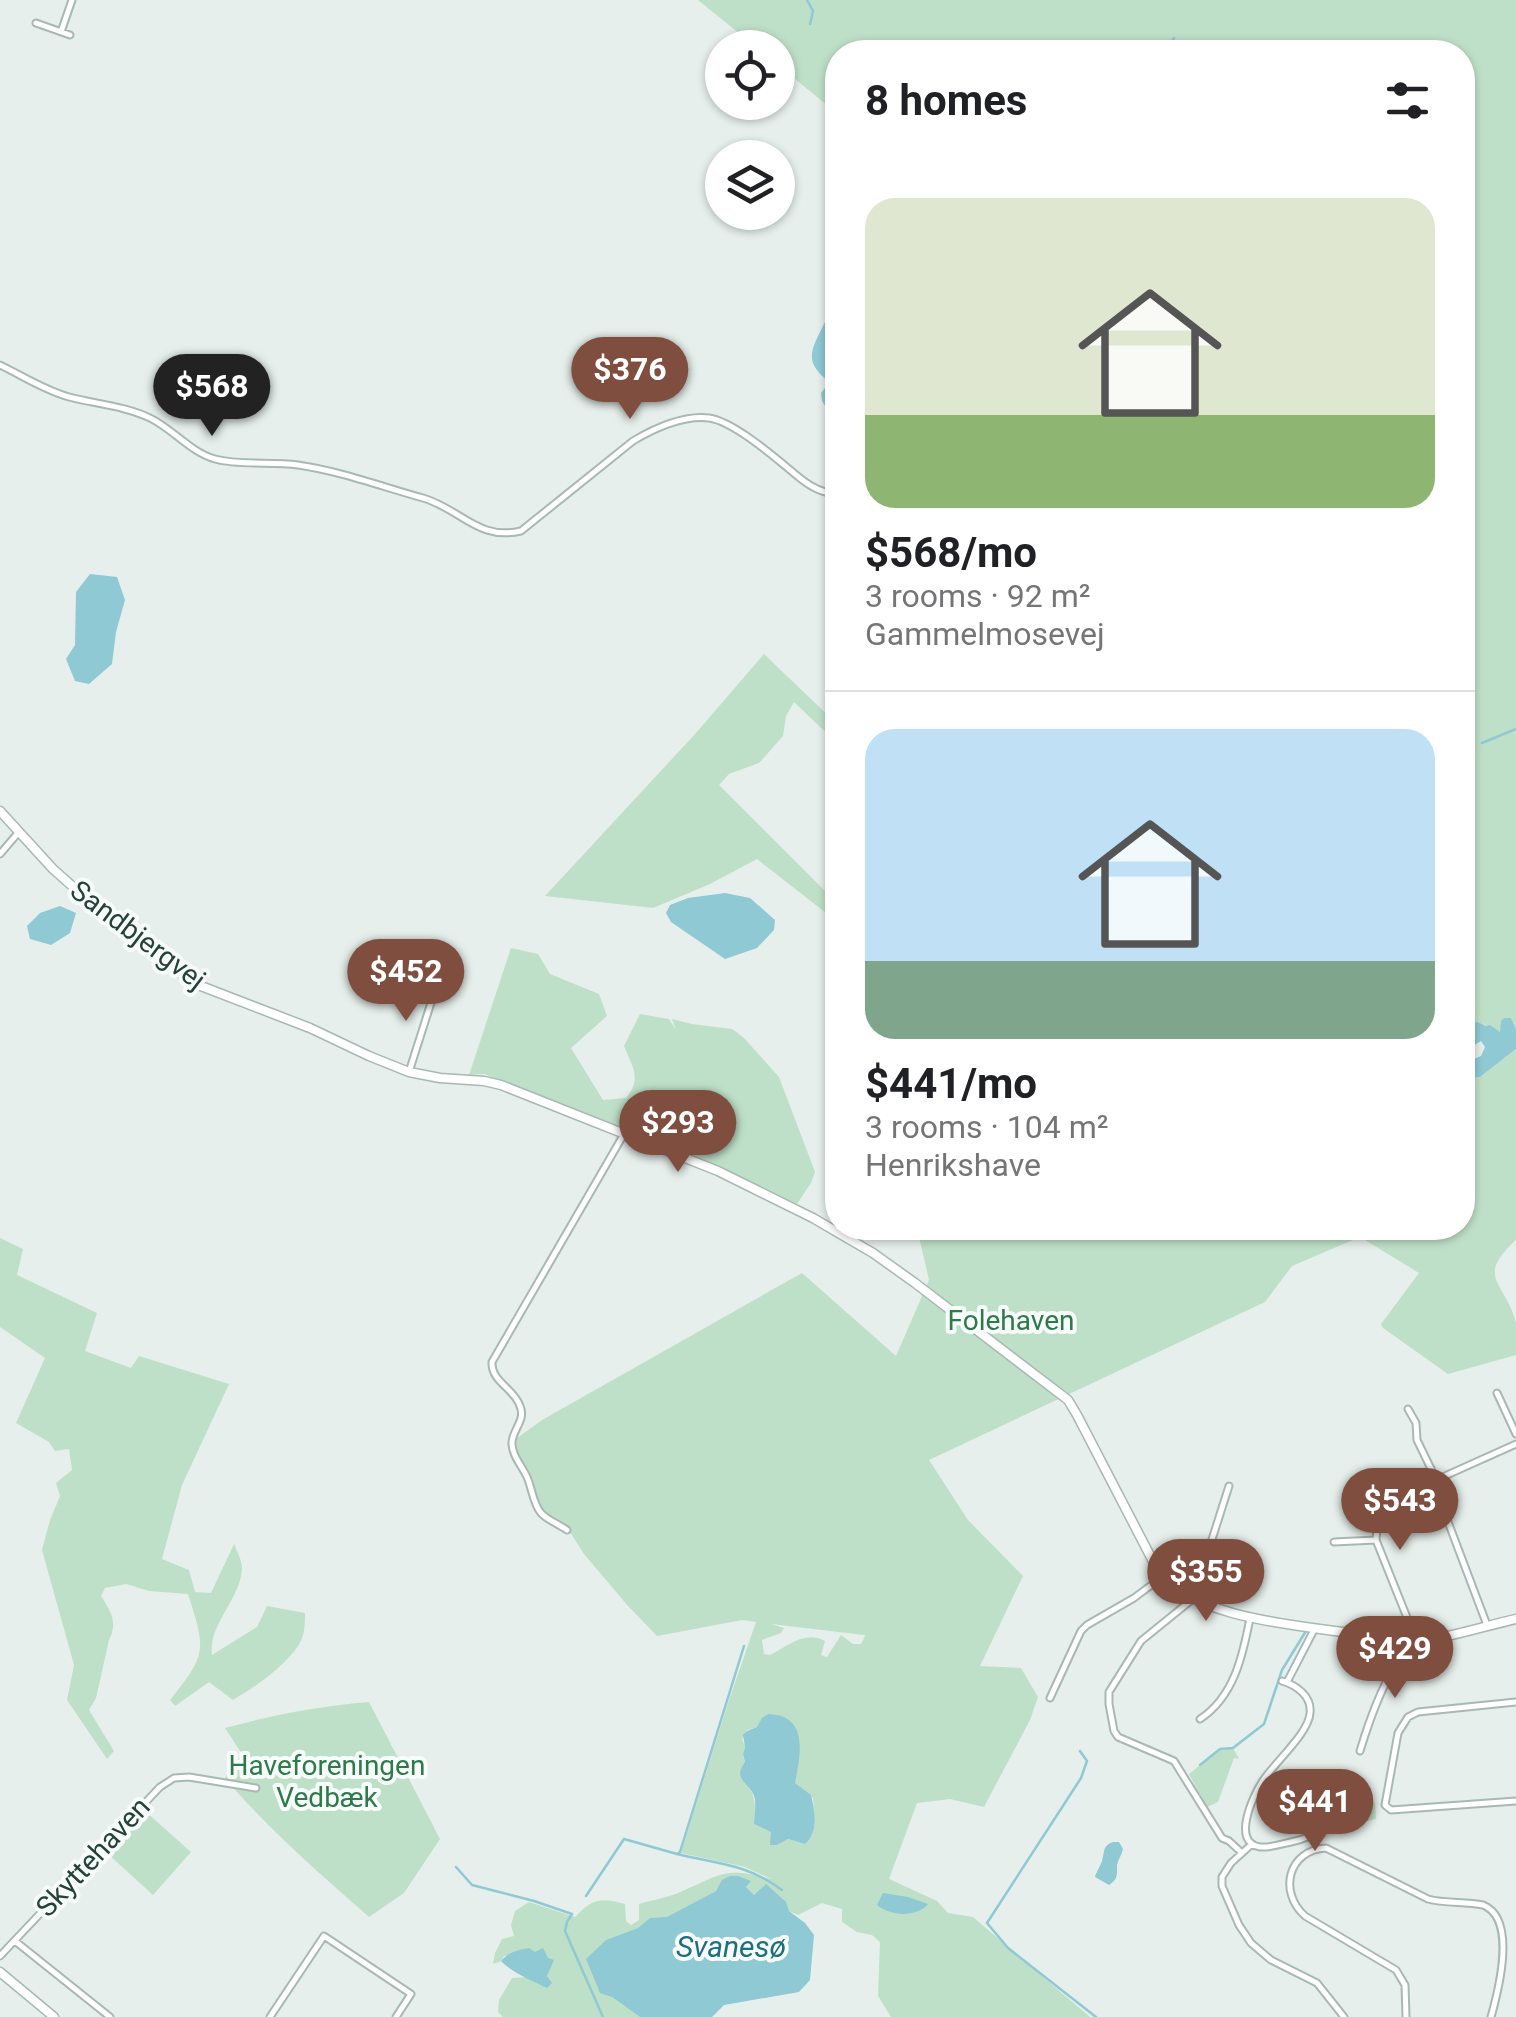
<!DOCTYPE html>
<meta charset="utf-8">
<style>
:root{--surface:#fff;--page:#f2f2f2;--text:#202124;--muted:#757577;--line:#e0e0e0;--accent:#7f4e3f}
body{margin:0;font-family:Roboto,sans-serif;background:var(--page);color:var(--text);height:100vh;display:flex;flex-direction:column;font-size:38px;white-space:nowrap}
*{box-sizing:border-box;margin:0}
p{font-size:32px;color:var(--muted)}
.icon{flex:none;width:55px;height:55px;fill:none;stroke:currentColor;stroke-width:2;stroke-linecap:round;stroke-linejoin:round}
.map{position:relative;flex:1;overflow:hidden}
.panel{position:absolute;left:825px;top:40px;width:650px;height:1200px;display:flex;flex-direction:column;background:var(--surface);border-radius:40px;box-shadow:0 2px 8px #0004}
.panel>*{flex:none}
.fabs{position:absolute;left:705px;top:30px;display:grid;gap:20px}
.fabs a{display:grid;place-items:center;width:90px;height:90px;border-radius:50%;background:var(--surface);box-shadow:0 2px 8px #0004;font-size:50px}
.price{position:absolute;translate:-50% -85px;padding:0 22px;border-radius:35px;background:var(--accent);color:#fff;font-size:32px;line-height:65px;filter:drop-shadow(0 2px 5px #0008)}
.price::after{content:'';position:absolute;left:50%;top:60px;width:30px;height:22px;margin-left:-15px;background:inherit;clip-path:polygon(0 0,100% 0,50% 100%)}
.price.active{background:#222;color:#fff}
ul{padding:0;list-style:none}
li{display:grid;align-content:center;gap:20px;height:530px;padding:0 40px}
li+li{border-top:2px solid var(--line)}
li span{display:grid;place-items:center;height:310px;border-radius:30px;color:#555}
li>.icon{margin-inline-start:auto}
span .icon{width:180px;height:180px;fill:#fffc;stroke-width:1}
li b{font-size:42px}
h2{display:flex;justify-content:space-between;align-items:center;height:120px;padding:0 40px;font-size:42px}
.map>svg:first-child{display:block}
</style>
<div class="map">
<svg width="1516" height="2017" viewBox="0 0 1516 2017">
<rect width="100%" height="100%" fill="#e6efeb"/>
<path fill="#bfe0c8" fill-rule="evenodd" d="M 698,0 L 1516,0 L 1516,1029 L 1511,1018 L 1501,1021 L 1501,1032 L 1478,1022 L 1463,1021 L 1462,52 L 838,52 L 837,107 L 833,110 L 778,65 L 778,48 L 756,47 Z
M 764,654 L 837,724 L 837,743 L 794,702 L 786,716 L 783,736 L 759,763 L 729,774 L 719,785 L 837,903 L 837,919 L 835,920 L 757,859 L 710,884 L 653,908 L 545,896 L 696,733 Z
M 511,948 L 538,954 L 550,974 L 599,994 L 607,1016 L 571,1048 L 603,1100 L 626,1098 C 642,1078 633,1068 624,1046 L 640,1014 L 669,1019 L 676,1030 L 672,1019 L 692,1024 L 732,1029 L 743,1037 L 779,1077 L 815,1172 L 811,1183 L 797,1204 L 683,1151 L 608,1124 L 484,1074 L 469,1075 Z
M 1516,1049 L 1516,1240 C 1474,1278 1506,1282 1516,1323 C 1516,1333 1516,1345 1516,1355 L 1448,1374 L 1383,1328 L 1381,1324 L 1419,1273 L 1360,1237 L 1292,1266 L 1265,1302 L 929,1460 L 968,1520 L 1023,1576 L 980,1666 L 1021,1668 L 1038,1697 L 1030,1720 L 984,1807 L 950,1799 L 917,1803 L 889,1879 L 937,1901 L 948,1913 L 973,1917 L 1090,2017 L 891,2017 L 878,1996 L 880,1942 L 872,1935 L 857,1932 L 842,1922 L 842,1909 L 822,1903 L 798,1915 L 789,1911 L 765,1885 L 754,1895 L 746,1887 L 751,1881 L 716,1891 L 667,1918 L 650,1918 L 639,1928 L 606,1940 L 612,1997 L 640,2017 L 503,2017 L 498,2012 L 499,2000 L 512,1978 L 526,1977 L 547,1988 L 547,1976 L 535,1952 L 504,1956 L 501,1961 L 493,1964 L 495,1953 L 502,1939 L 514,1936 L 511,1925 L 515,1911 L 529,1902 L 575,1917 C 592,1899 600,1897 625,1904 L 626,1921 L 631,1925 L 639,1920 L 639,1904 C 652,1900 666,1898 678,1893 C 721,1875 723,1866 771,1879 L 745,1867 L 681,1853 L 728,1703 L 756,1622 L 742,1620 L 657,1636 L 628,1606 L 584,1554 L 568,1529 L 540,1509 L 532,1482 L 513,1441 L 542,1420 L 802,1273 L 896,1356 L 929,1280 L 917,1228 L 1462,1228 L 1463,1066 L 1467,1072 L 1480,1077 ZM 771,1624 L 864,1635 L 865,1636 L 861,1644 L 853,1644 L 841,1635 L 827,1657 L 821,1655 L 825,1641 C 804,1630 789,1646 770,1655 L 764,1654 L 762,1640 L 781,1633 L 784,1628 ZM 772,1714 C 810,1724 796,1753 795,1783 L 813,1798 C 814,1814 819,1833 805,1844 L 788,1839 L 777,1845 L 771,1832 L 754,1824 C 754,1817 756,1807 754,1799 C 751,1782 732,1781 745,1763 L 743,1754 L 745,1746 L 742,1739 L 747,1730 L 757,1727 L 765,1716 Z
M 0,1238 L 23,1249 L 17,1275 L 97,1313 L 85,1351 L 131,1368 L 139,1356 L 229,1384 L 182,1485 L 162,1559 L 189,1570 L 195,1592 L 211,1593 L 234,1544 C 237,1551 242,1561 242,1568 C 241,1599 208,1624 212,1655 L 257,1627 L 267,1606 L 305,1613 C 305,1625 305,1636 298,1646 C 283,1668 255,1687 233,1700 L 209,1682 L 175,1706 L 170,1700 C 207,1654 206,1650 188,1594 L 149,1591 L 126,1584 L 105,1588 L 101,1596 C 111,1611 118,1623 109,1640 L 96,1698 L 89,1710 L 114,1751 L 107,1759 L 67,1700 L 74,1665 L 42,1550 L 50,1520 L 60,1496 L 56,1483 L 72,1470 L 69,1449 L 55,1451 L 49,1442 L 16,1423 L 45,1358 L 0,1327 Z
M 369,1702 L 440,1839 L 404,1893 L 369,1917 C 319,1873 268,1829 225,1778 L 242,1754 L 225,1728 C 273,1715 320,1706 369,1702 Z
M 1233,1748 L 1239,1759 L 1234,1758 L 1218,1802 L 1207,1807 L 1189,1774 L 1220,1749 Z
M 1347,1797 L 1375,1803 L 1376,1819 L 1329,1831 L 1335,1825 Z
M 146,1812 L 191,1852 L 153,1895 L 108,1854 Z"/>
<path fill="#8ec9d4" d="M 837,311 L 837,425 L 822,401 L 821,393 L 825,388 L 834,386 C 803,362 809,354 825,322 L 832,320 Z
M 90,574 L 117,577 L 125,600 L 116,632 L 112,664 L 89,684 L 75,681 L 66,659 L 75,645 L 76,592 Z
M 725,893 L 750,898 L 775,920 L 774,930 L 757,948 L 725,959 L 671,922 L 666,913 L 670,905 L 688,898 Z
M 60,906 L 76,913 L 70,933 L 51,945 L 30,939 L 27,926 L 40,913 Z
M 1504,1018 L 1511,1018 L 1516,1029 L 1516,1049 L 1480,1077 L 1472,1077 L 1463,1066 L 1463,1054 L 1469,1061 L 1481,1056 L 1485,1047 L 1481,1041 L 1470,1048 L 1465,1048 L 1467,1041 L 1463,1039 L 1463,1021 L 1478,1022 L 1486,1026 L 1490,1025 L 1500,1032 L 1501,1021 Z
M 768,1714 C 810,1715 800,1756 795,1783 L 811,1795 C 815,1812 819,1832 805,1844 L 788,1839 L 777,1845 L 770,1845 L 771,1832 L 754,1824 C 754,1817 756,1807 755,1799 C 751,1782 731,1781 745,1762 L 743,1754 L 745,1747 L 743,1735 L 747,1731 L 757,1727 L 762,1718 Z
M 1113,1842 L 1119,1842 L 1123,1849 C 1122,1854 1118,1860 1117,1865 C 1117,1875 1118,1879 1109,1885 L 1095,1877 C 1097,1870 1100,1867 1102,1861 C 1105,1852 1102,1846 1113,1842 Z
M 730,1876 L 738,1876 L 751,1881 L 746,1887 L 754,1895 L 766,1884 L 786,1902 L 789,1911 L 805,1923 L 814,1935 L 810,1980 L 799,1992 L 724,2005 L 712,2017 L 640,2017 L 612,1997 L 600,1993 L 586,1959 L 606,1940 L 638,1928 L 650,1918 L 667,1917 L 716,1891 L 722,1880 Z
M 883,1893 L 908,1897 L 928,1904 C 916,1918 890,1916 877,1905 Z
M 529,1948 L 535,1952 L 543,1948 L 548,1958 L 554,1960 L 547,1976 L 552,1983 L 547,1988 C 533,1981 511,1972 501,1961 C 508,1952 518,1950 529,1948 Z"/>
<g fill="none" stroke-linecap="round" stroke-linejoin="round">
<path stroke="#8ec9d4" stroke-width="2.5" d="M 807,0 L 813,11 L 810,24
M 1166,52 L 1174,38
M 1482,743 L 1516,729
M 1080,1751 L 1087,1761 L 1081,1778 L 987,1923 L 1008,1948 L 1096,2017
M 1200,1765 L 1220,1749 L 1233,1748 L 1264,1724 L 1282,1670 L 1306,1631
M 677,1854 C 717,1864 748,1864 782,1890
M 456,1867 L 472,1885 L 534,1901 L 572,1914 L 567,1922 L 565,1931 L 603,2017
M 586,1896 L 624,1839 L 677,1854 L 680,1852 L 744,1646"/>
<defs>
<path id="minor" d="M 36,23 L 70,35
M 61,32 L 72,0
M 0,365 C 23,376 44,390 69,397 C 96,404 125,406 150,418 C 173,429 190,452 215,459 C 241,466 271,461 298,465 C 340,471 383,487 423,498 C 461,509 478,541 521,531 L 633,441 C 655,428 683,415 709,418 C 732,421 771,454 789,469 C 804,482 817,493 838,494
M 0,854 L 18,833
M 409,1072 L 436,987
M 1497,1393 L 1516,1434
M 1408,1409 L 1416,1423 L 1417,1440 L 1437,1481
M 567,1530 C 559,1524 547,1520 541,1513 C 533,1504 532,1488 527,1477 C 522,1466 511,1454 512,1442 C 513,1429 526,1420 520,1406 C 514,1388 491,1382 492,1362 L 624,1134
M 1376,1540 L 1379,1503
M 1334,1542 L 1376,1540 L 1416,1640
M 1171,1584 L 1199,1567 L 1207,1555 L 1229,1486
M 1194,1598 L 1141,1641 L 1109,1692 L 1109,1704 L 1114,1731 L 1118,1737 L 1174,1761 L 1222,1838 L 1229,1841 L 1242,1853
M 1487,1625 L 1439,1498 L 1437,1481 L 1447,1475 L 1516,1444
M 1282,1681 C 1296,1685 1312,1696 1310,1713 C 1309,1733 1274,1763 1262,1782 C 1253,1796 1231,1843 1260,1847 C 1270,1848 1281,1844 1291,1842 C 1321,1836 1333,1822 1345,1794
M 1287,1682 L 1315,1628
M 1050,1698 L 1081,1631 L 1087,1625 L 1134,1598 L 1162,1577
M 1516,1702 L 1418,1712 L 1408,1717 L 1398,1733 L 1385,1805 L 1391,1810 L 1516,1801
M 1200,1719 C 1234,1697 1243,1655 1250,1618
M 1360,1751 C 1372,1711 1386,1676 1410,1641
M 1252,1844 L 1231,1863 L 1222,1877 L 1222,1886 L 1239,1925 L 1251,1943 L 1271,1960 L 1317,1983 L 1344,2017
M 15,1941 L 110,2017
M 0,1956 L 160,1787 L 174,1778 L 189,1777 L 256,1788
M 270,2017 L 324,1936 L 411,1994 L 396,2017
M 1406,2017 L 1405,1985 L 1396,1970 L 1305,1916 C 1278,1892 1288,1850 1326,1848 L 1428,1899 C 1446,1904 1465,1901 1483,1905 C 1516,1918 1500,1985 1491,2017"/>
<path id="tertiary" d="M 0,811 L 53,869 L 98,909 L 193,983 L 310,1028 L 369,1056 L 409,1072 L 440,1078 L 484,1081 L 501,1085 L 718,1171 L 813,1218 L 873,1253 L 915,1283 L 1068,1400 L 1077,1415 L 1157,1569 C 1191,1618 1295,1625 1350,1633 C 1369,1635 1391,1641 1411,1641 C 1443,1640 1484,1626 1516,1619
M 0,1972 L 54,2017"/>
</defs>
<use href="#minor" stroke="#a8b8b2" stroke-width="9"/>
<use href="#tertiary" stroke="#a8b8b2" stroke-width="11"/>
<use href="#minor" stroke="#fff" stroke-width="5"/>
<use href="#tertiary" stroke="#fff" stroke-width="8"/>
</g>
<g text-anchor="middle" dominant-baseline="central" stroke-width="8" stroke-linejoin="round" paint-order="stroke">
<g font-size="28" fill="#24423a" stroke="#f7fbf9">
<text transform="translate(138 935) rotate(37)">Sandbjergvej</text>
<text transform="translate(93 1857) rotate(-47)">Skyttehaven</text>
</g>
<g font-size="28" fill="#2d7a4b" stroke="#f7fbf9">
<text x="1011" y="1320">Folehaven</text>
<text x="327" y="1765">Haveforeningen<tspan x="327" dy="32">Vedbæk</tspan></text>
</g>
<g font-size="30" font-style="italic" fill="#1c6f80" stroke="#f7fbf9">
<text x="731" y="1946">Svanesø</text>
</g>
</g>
</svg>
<div class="fabs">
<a><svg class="icon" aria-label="locate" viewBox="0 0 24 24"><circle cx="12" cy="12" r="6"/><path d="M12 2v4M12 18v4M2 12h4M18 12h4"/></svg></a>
<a><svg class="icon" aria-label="layers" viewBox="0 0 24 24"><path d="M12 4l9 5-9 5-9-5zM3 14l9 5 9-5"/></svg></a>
</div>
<b class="price" style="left:630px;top:422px">$376</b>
<b class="price active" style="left:212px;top:439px">$568</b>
<b class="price" style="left:406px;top:1024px">$452</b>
<b class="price" style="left:678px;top:1175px">$293</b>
<b class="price" style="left:1400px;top:1553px">$543</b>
<b class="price" style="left:1206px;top:1624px">$355</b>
<b class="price" style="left:1395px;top:1701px">$429</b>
<b class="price" style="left:1315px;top:1854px">$441</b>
<section class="panel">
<h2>8 homes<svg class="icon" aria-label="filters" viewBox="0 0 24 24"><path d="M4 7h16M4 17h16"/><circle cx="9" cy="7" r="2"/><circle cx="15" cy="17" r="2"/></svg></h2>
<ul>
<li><span style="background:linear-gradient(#dfe7d0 70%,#8fb573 0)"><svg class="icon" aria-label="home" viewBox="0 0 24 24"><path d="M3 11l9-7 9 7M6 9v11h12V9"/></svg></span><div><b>$568/mo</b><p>3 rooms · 92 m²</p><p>Gammelmosevej</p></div></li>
<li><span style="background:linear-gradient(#bfe0f5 75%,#7fa58c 0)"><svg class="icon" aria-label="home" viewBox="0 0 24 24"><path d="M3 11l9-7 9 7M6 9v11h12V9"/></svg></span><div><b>$441/mo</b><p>3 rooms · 104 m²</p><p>Henrikshave</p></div></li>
</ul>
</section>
</div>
